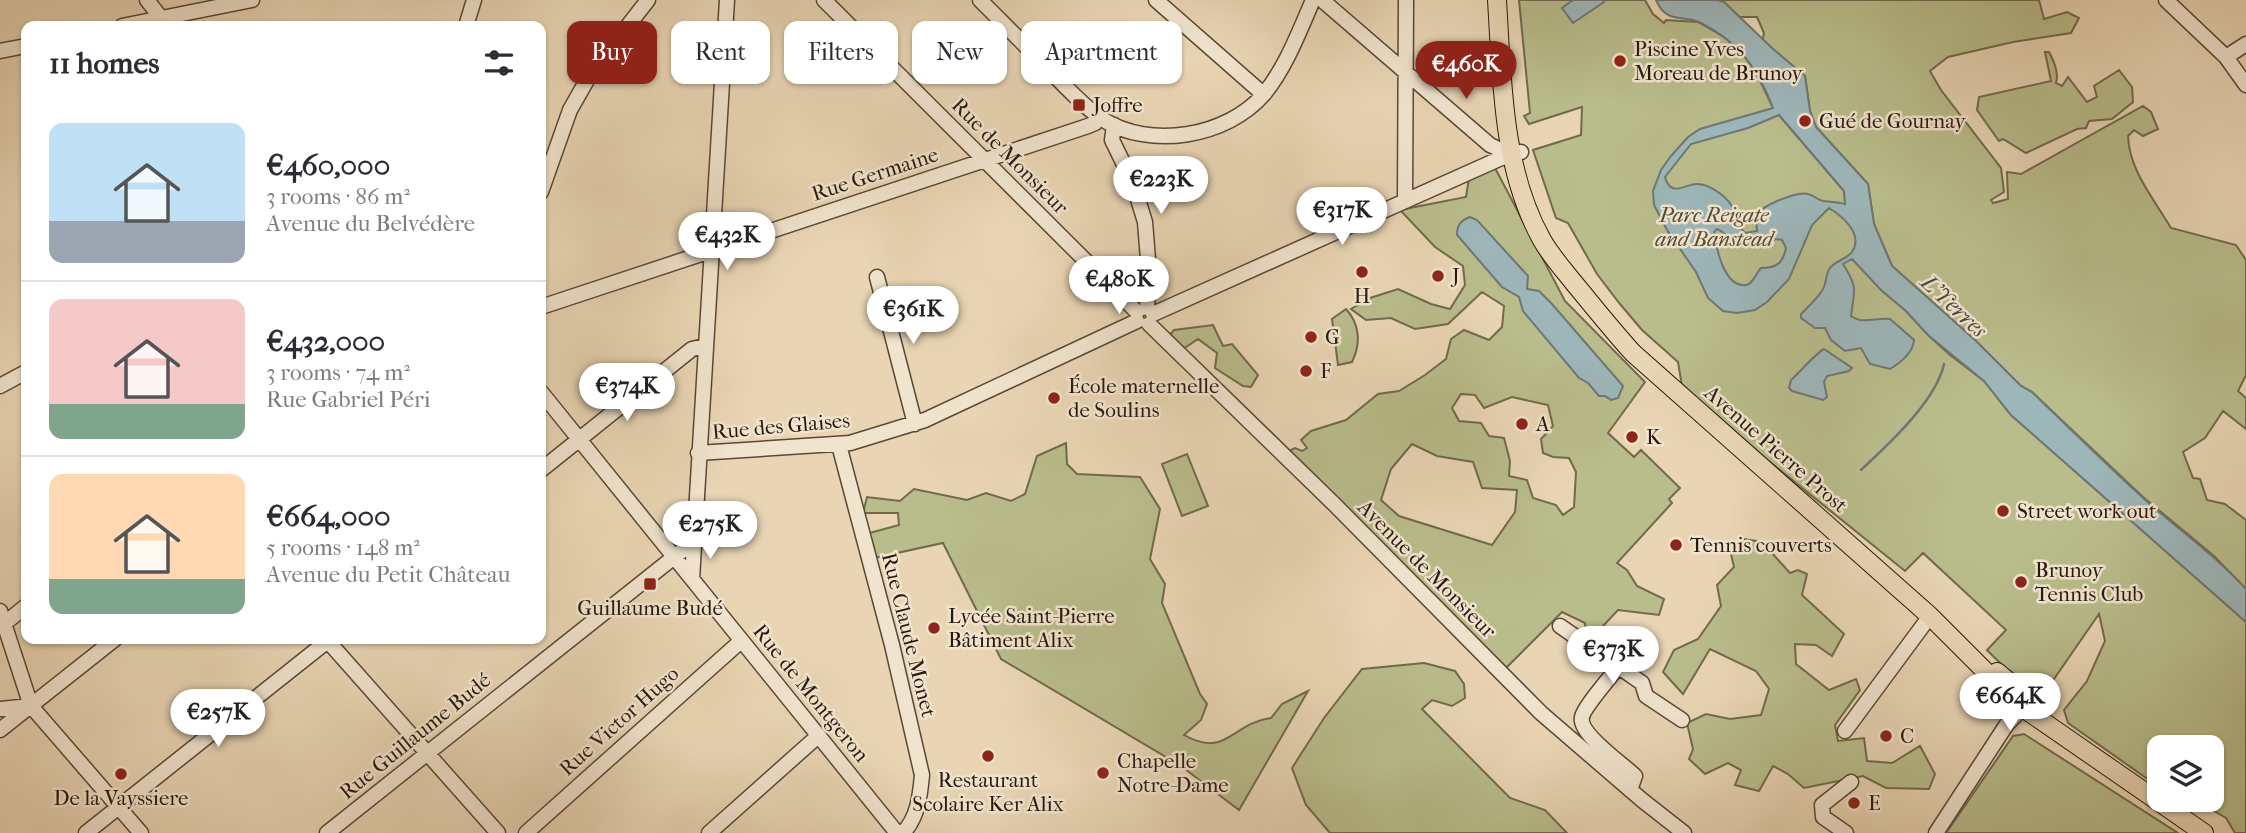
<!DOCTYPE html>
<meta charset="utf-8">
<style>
:root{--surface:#fff;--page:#f2f2f3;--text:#2b2b33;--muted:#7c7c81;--line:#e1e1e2;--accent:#8f2418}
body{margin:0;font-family:"IM FELL French Canon",serif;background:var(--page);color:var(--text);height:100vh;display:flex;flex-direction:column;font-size:26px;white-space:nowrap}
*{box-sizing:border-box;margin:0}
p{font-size:23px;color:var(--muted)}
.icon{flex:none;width:38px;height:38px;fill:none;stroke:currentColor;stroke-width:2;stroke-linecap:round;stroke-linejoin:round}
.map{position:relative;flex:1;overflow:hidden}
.drawer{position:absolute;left:21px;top:21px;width:525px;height:623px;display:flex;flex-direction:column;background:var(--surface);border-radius:14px;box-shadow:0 2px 5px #0004}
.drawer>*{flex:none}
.banner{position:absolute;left:567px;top:21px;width:665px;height:63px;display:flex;gap:14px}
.fabs{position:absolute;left:2147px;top:735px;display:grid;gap:14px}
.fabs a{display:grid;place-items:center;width:77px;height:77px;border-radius:14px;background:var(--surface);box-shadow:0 2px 5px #0004;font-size:35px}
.price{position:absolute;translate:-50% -60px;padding:0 16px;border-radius:24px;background:#fff;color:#222;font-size:23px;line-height:46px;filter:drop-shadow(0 2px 4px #0008)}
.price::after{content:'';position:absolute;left:50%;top:42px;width:21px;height:16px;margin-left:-10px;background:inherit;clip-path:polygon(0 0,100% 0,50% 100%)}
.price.active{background:var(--accent);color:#fff}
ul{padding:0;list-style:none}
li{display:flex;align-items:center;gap:21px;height:175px;padding:0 28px}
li+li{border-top:2px solid var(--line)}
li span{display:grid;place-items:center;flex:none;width:196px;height:140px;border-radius:14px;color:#555}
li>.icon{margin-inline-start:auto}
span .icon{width:84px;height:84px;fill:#fffc;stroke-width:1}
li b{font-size:30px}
h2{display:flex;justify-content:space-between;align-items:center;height:84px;padding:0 28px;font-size:30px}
.chip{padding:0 24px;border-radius:14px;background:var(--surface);box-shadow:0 2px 5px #0004;font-size:24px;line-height:63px}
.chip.active{background:var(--accent);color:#fff}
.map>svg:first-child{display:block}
</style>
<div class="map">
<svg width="2246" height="833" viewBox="0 0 2246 833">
<rect width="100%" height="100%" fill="#e9d5b4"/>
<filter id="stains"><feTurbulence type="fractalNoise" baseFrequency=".00286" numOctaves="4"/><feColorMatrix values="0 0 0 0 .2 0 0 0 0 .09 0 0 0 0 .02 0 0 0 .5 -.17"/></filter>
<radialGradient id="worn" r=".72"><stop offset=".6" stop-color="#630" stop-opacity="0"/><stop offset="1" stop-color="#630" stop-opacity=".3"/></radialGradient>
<path fill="#b9bc8b" stroke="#716a4c" stroke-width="2" fill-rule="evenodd" d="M 1519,0 L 1645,0 L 1653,14 L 1664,23 L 1666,20 L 1698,22 L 1726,38 L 1751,62 L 1773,108 L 1844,191 L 1845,201 L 1881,290 L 1906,311 L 1928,335 L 1950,355 L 1984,381 L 2011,415 L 2246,622 L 2246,833 L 2235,833 L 2226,818 L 2212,810 L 2190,809 L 2178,800 L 2212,800 L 2212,747 L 2160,747 L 2159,787 L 2068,723 L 2064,710 L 2087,681 L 2105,641 L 2099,614 L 2045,692 C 2035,683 2024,682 2014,674 C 2004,668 1995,658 1987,650 L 2006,630 L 1923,553 L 1905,571 L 1683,392 L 1678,362 L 1642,330 L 1620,304 L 1597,274 L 1568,223 L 1556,218 L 1533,150 L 1581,135 L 1582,107 L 1529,124 L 1524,116 L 1530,113 Z
M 1706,0 L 2039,0 L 2044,19 L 2067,12 L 2079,18 L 2071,33 L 2013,42 L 1948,57 L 1930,71 L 1941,90 L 2001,168 L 2004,192 L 1991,200 L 1993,203 L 2008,199 L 2007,172 L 2021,174 L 2143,106 L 2151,112 L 2158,129 L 2143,136 L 2134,130 L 2128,136 C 2129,170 2154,199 2171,228 L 2236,245 L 2246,260 L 2246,375 L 2238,391 L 2246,398 L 2246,429 L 2223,411 L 2205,438 L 2183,452 L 2193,478 L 2200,479 L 2207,500 L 2225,504 L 2246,520 L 2246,589 L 2214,556 L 2143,497 L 2032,392 L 2021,386 L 1975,340 L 1892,266 L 1874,224 L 1868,184 L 1816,127 L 1810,111 L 1805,76 L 1761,48 L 1764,33 L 1757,17 L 1729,17 Z
M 2045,52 L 2049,52 C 2054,61 2059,73 2056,83 L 2062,86 L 2068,77 L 2087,102 L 2097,97 L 2094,86 L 2119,70 L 2132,87 L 2133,102 L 2112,119 L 2089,121 L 2086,128 L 2077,129 L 2026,153 L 2003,139 L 1999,141 L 1977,110 L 1979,97 L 2051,81 Z
M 1494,166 L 1565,301 L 1645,382 L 1608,433 L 1634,457 L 1641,450 L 1680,488 L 1669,499 L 1672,503 L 1617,563 L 1627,570 L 1637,586 L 1664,599 L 1659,615 L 1618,610 L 1603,626 L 1601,639 L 1586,634 L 1585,623 L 1562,612 L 1506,668 L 1287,452 L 1295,448 L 1302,451 L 1307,448 L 1301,440 L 1311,431 L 1346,420 L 1378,394 L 1399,391 L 1425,375 L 1446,359 L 1451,339 L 1464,330 L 1489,340 L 1502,327 L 1504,306 L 1482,292 L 1448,324 L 1415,329 L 1391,318 L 1366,320 L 1351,309 L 1370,298 L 1398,289 L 1431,304 L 1450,309 L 1465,285 L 1463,266 L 1435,247 L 1400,210 L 1466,197 L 1469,178 ZM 1461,394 L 1475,395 L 1484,408 L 1512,397 L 1548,405 L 1553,426 L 1541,439 L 1543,453 L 1553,457 L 1569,458 L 1576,472 L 1574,507 L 1563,515 L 1556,505 L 1533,498 L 1527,480 L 1509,476 L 1510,461 L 1504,438 L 1489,436 L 1481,423 L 1459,421 L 1452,408 ZM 1412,444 L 1437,456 L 1473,462 L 1482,488 L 1517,490 L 1515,512 L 1492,545 L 1399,516 L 1381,500 L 1391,469 Z
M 1346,309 C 1360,324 1361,344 1352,362 L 1338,365 L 1332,319 Z
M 1213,325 L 1223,346 L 1232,344 L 1258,375 L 1251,387 L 1243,386 L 1215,368 L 1217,353 L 1198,339 L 1183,349 L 1169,336 L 1174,330 Z
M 1066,443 L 1067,464 L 1077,474 L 1140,477 L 1160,509 L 1150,559 L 1165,584 L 1162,603 L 1200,694 L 1207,704 L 1201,720 L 1184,735 C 1227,759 1231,723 1271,718 L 1282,704 L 1308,691 L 1239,810 L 1181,766 L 1001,659 L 943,543 L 874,558 L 866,534 L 899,525 L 898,513 L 863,513 L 867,497 L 900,501 L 914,489 L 967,500 L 986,493 L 1011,501 L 1025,494 L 1037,456 Z
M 1187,454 L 1208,506 L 1182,516 L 1162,464 Z
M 1744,539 L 1762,542 L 1790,573 L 1798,570 L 1807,574 L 1802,595 L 1844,634 L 1832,656 L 1816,645 L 1795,644 L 1796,664 L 1829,690 L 1856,679 L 1860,690 L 1835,725 L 1838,741 L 1864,738 L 1867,761 L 1892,763 L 1920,746 L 1935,774 L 1929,789 L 1886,788 L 1863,776 L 1804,788 L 1788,774 L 1773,766 L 1759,791 L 1735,785 L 1741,770 L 1728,763 L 1705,774 L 1689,759 L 1693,749 L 1687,723 L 1706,714 L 1730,719 L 1761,715 L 1769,689 L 1756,671 L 1710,649 L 1683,694 L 1663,672 L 1674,650 L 1698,639 L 1721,606 L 1717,585 L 1734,567 L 1730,550 Z
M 1424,663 L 1455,671 L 1464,684 L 1465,698 L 1452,706 L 1432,700 L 1422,709 L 1510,798 L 1545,810 L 1567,833 L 1330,833 L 1306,805 L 1292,768 L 1324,718 L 1362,669 Z
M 2024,734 L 2178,833 L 1946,833 L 2013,736 Z"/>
<path fill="#9db6b9" stroke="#6f7774" stroke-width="2" fill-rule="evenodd" d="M 1573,0 L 1603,0 L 1604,2 L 1573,23 L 1562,8 Z
M 1656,0 L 1718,0 L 1724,2 L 1772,48 L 1805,76 L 1810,111 L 1816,127 L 1868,184 L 1874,224 L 1892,266 L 1975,340 L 2021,386 L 2032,392 C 2068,427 2104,462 2141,496 C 2176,528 2214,554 2246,589 L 2246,622 L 2011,415 L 1984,381 L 1928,335 L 1906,311 L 1881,290 L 1852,259 L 1843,264 C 1859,289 1854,290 1851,316 C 1863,325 1876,317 1890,319 L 1914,340 C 1913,353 1900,363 1890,369 L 1870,364 L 1861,348 L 1845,351 L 1831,340 L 1825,328 L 1815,328 L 1801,318 L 1801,314 C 1809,306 1818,298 1823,289 C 1827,282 1825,275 1830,268 C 1835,261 1847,259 1852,252 C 1864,234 1842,216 1829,208 L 1812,225 L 1789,279 L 1767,302 L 1755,310 L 1737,313 L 1723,311 L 1708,298 L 1696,272 L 1667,230 L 1654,205 L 1653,191 L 1661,170 L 1671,156 L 1688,137 L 1700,129 L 1773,108 C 1758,69 1739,42 1701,23 C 1682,14 1667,25 1656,0 ZM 1779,115 L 1838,184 L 1844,191 L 1845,204 C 1838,202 1831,202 1823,201 C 1818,200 1813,195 1808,194 C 1798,191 1762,205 1757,215 C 1755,220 1757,226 1757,231 L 1745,233 L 1742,229 L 1736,228 C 1735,223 1735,216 1734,211 C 1730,198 1711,185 1698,184 C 1686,183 1671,199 1665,177 L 1691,144 L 1748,128 ZM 1717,229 C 1723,231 1725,235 1731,239 C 1750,252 1758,245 1776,239 L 1782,240 L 1786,248 C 1783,263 1777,268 1761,268 C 1756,273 1753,284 1746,285 C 1724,288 1716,247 1714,232 Z
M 1470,217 L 1477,220 L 1528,276 L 1527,289 L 1539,291 L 1552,304 L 1623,386 L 1618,398 L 1611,400 L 1605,396 L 1599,396 L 1588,383 L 1579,378 L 1523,311 L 1519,297 L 1502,287 L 1457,235 C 1457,225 1460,221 1470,217 Z
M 1824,349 L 1852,368 L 1849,371 L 1827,376 L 1824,382 L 1827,397 L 1823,400 L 1792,391 L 1789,388 L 1791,380 C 1799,373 1816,353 1824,349 Z"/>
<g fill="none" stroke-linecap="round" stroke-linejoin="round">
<path stroke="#6f7774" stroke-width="2.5" d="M 1861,470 C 1888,445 1936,401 1944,364"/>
<defs>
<path id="minor" d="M 147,0 L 161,18
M 824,0 L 1137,312
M 980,0 C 1004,24 1028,48 1051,72 C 1067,88 1083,106 1102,119 C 1150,150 1227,137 1264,94 C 1286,67 1299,32 1313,0
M 1156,0 L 1263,94
M 1322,0 L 1490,145 L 1512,155
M 2166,0 L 2226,57 L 2246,85
M 122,26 L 252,0
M 466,26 L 474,0
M 0,51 L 26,46
M 2226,57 L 2246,44
M 1114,125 L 1112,140 L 1133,183 L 1145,222 L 1149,272 L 1147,308
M 541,192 L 570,110 L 591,73 L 648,0
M 1405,201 L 1406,0
M 877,277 L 915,424
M 541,307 L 1088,126 L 1095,123 L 1100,117
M 1153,314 L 1499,159 L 1521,152
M 1149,324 L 1334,504 L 1541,713 L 1642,800 L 1684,833
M 0,386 L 26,372
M 541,392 L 897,833
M 839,445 L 892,645 L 922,775 C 920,796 918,817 903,833
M 698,453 L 850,443 L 925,420 L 1137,321
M 541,470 L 692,349 L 705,346
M 692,579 L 727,0
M 0,611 L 31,706 L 141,833
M 4,624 L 26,606
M 1560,626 L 1642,683 L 1646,696 L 1682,720
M 326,639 L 498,833
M 1617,668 C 1610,678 1584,707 1582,717 C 1578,734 1623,764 1635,776 L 1630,790
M 0,709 L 30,706
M 0,730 L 115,639
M 1845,731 L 1930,616
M 86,833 L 330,639
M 327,833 L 693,542
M 526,833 L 741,641
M 709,833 L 818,736
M 1846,833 L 1823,817 L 1822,805 L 1851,782
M 1936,833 L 2007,724 L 2016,715"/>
<path id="major" d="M 1497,0 C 1502,80 1502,169 1542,240 C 1551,256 1563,269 1574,283 C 1594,307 1612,330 1633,353 L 1930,616 L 2000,686 L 2009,701
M 1997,672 L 2021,692
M 2029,712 L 2204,833"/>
</defs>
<use href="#minor" stroke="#594837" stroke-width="17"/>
<use href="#major" stroke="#29190d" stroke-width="20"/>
<use href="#minor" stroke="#f1e4ce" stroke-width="14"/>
<use href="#major" stroke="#e9d5b4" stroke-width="18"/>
</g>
<g fill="#8f2418" stroke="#f1e4ce" stroke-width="2.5">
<circle cx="1620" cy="61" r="7"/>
<rect x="1072" y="98" width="14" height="14" rx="3.5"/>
<circle cx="1805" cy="121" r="7"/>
<circle cx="1362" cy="272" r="7"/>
<circle cx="1438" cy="276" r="7"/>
<circle cx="1311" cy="337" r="7"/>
<circle cx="1306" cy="371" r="7"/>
<circle cx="1054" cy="398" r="7"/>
<circle cx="1522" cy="424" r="7"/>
<circle cx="1632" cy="437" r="7"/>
<circle cx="2003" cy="511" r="7"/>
<circle cx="1676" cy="545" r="7"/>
<circle cx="2021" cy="582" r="7"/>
<rect x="643" y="577" width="14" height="14" rx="3.5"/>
<circle cx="934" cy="628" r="7"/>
<circle cx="1886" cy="736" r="7"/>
<circle cx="988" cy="756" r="7"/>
<circle cx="1103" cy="773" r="7"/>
<circle cx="121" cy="774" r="7"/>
<circle cx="1854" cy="803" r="7"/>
</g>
<g text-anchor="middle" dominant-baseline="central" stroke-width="5" stroke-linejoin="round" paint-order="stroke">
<g font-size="21" fill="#29190d" stroke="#f1e4ce" text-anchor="start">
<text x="1634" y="49">Piscine Yves<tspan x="1634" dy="24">Moreau de Brunoy</tspan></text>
<text x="1093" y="105">Joffre</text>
<text x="1819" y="121">Gué de Gournay</text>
<text x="1452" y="276">J</text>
<text x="1362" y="296" text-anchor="middle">H</text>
<text x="1325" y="337">G</text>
<text x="1320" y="371">F</text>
<text x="1068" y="386">École maternelle<tspan x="1068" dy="24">de Soulins</tspan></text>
<text x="1536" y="424">A</text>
<text x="1646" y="437">K</text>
<text x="2017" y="511">Street work out</text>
<text x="1690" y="545">Tennis couverts</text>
<text x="2035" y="570">Brunoy<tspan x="2035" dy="24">Tennis Club</tspan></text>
<text x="650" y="608" text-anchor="middle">Guillaume Budé</text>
<text x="948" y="616">Lycée Saint-Pierre<tspan x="948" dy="24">Bâtiment Alix</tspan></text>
<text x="1900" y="736">C</text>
<text x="1117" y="761">Chapelle<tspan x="1117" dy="24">Notre-Dame</tspan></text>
<text x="988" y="780" text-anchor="middle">Restaurant<tspan x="988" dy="24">Scolaire Ker Alix</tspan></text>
<text x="121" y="798" text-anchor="middle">De la Vayssiere</text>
<text x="1868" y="803">E</text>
</g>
<g font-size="21" fill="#29190d" stroke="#f1e4ce">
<text transform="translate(1010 156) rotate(45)">Rue de Monsieur</text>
<text transform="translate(875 174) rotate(-18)">Rue Germaine</text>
<text transform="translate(781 426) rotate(-5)">Rue des Glaises</text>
<text transform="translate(1776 449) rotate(41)">Avenue Pierre Prost</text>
<text transform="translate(1427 569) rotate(45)">Avenue de Monsieur</text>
<text transform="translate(909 635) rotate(76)">Rue Claude Monet</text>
<text transform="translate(811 693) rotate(51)">Rue de Montgeron</text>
<text transform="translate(619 721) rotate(-42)">Rue Victor Hugo</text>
<text transform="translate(415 736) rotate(-39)">Rue Guillaume Budé</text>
</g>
<g font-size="21" font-style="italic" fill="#544a33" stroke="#f1e4ce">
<text x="1714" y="215">Parc Reigate<tspan x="1714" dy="24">and Banstead</tspan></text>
</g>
<g font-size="23" font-style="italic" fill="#4c4841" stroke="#f1e4ce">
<text transform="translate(1954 306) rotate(43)">L'Yerres</text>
</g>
</g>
<rect width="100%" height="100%" filter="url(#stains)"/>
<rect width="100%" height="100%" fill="url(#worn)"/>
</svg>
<div class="fabs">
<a><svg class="icon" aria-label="layers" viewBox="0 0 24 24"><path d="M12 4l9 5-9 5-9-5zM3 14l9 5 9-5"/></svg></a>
</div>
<b class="price active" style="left:1466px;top:101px">€460K</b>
<b class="price" style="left:1161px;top:216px">€223K</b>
<b class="price" style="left:1342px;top:247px">€317K</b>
<b class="price" style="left:727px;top:272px">€432K</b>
<b class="price" style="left:1119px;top:316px">€480K</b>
<b class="price" style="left:913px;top:346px">€361K</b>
<b class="price" style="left:627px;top:423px">€374K</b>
<b class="price" style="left:710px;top:561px">€275K</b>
<b class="price" style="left:1613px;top:686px">€373K</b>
<b class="price" style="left:2010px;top:733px">€664K</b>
<b class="price" style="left:218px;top:749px">€257K</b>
<div class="banner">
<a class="chip active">Buy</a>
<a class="chip">Rent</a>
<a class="chip">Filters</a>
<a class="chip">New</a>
<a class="chip">Apartment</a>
</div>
<section class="drawer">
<h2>11 homes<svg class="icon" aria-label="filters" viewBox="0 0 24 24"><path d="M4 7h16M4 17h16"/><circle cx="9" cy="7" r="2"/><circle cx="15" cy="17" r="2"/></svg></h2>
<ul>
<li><span style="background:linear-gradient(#bfe0f5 70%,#9aa5b1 0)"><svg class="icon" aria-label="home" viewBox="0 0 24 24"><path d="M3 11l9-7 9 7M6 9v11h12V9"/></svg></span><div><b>€460,000</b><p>3 rooms · 86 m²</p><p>Avenue du Belvédère</p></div></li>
<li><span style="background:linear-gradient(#f6c9c9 75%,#7fa58c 0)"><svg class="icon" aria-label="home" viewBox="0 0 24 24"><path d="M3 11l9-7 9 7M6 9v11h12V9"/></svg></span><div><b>€432,000</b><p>3 rooms · 74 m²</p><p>Rue Gabriel Péri</p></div></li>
<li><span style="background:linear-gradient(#ffd9b3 75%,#7fa58c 0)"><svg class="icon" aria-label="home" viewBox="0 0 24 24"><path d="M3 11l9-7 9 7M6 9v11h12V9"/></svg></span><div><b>€664,000</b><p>5 rooms · 148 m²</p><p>Avenue du Petit Château</p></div></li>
</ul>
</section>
</div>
